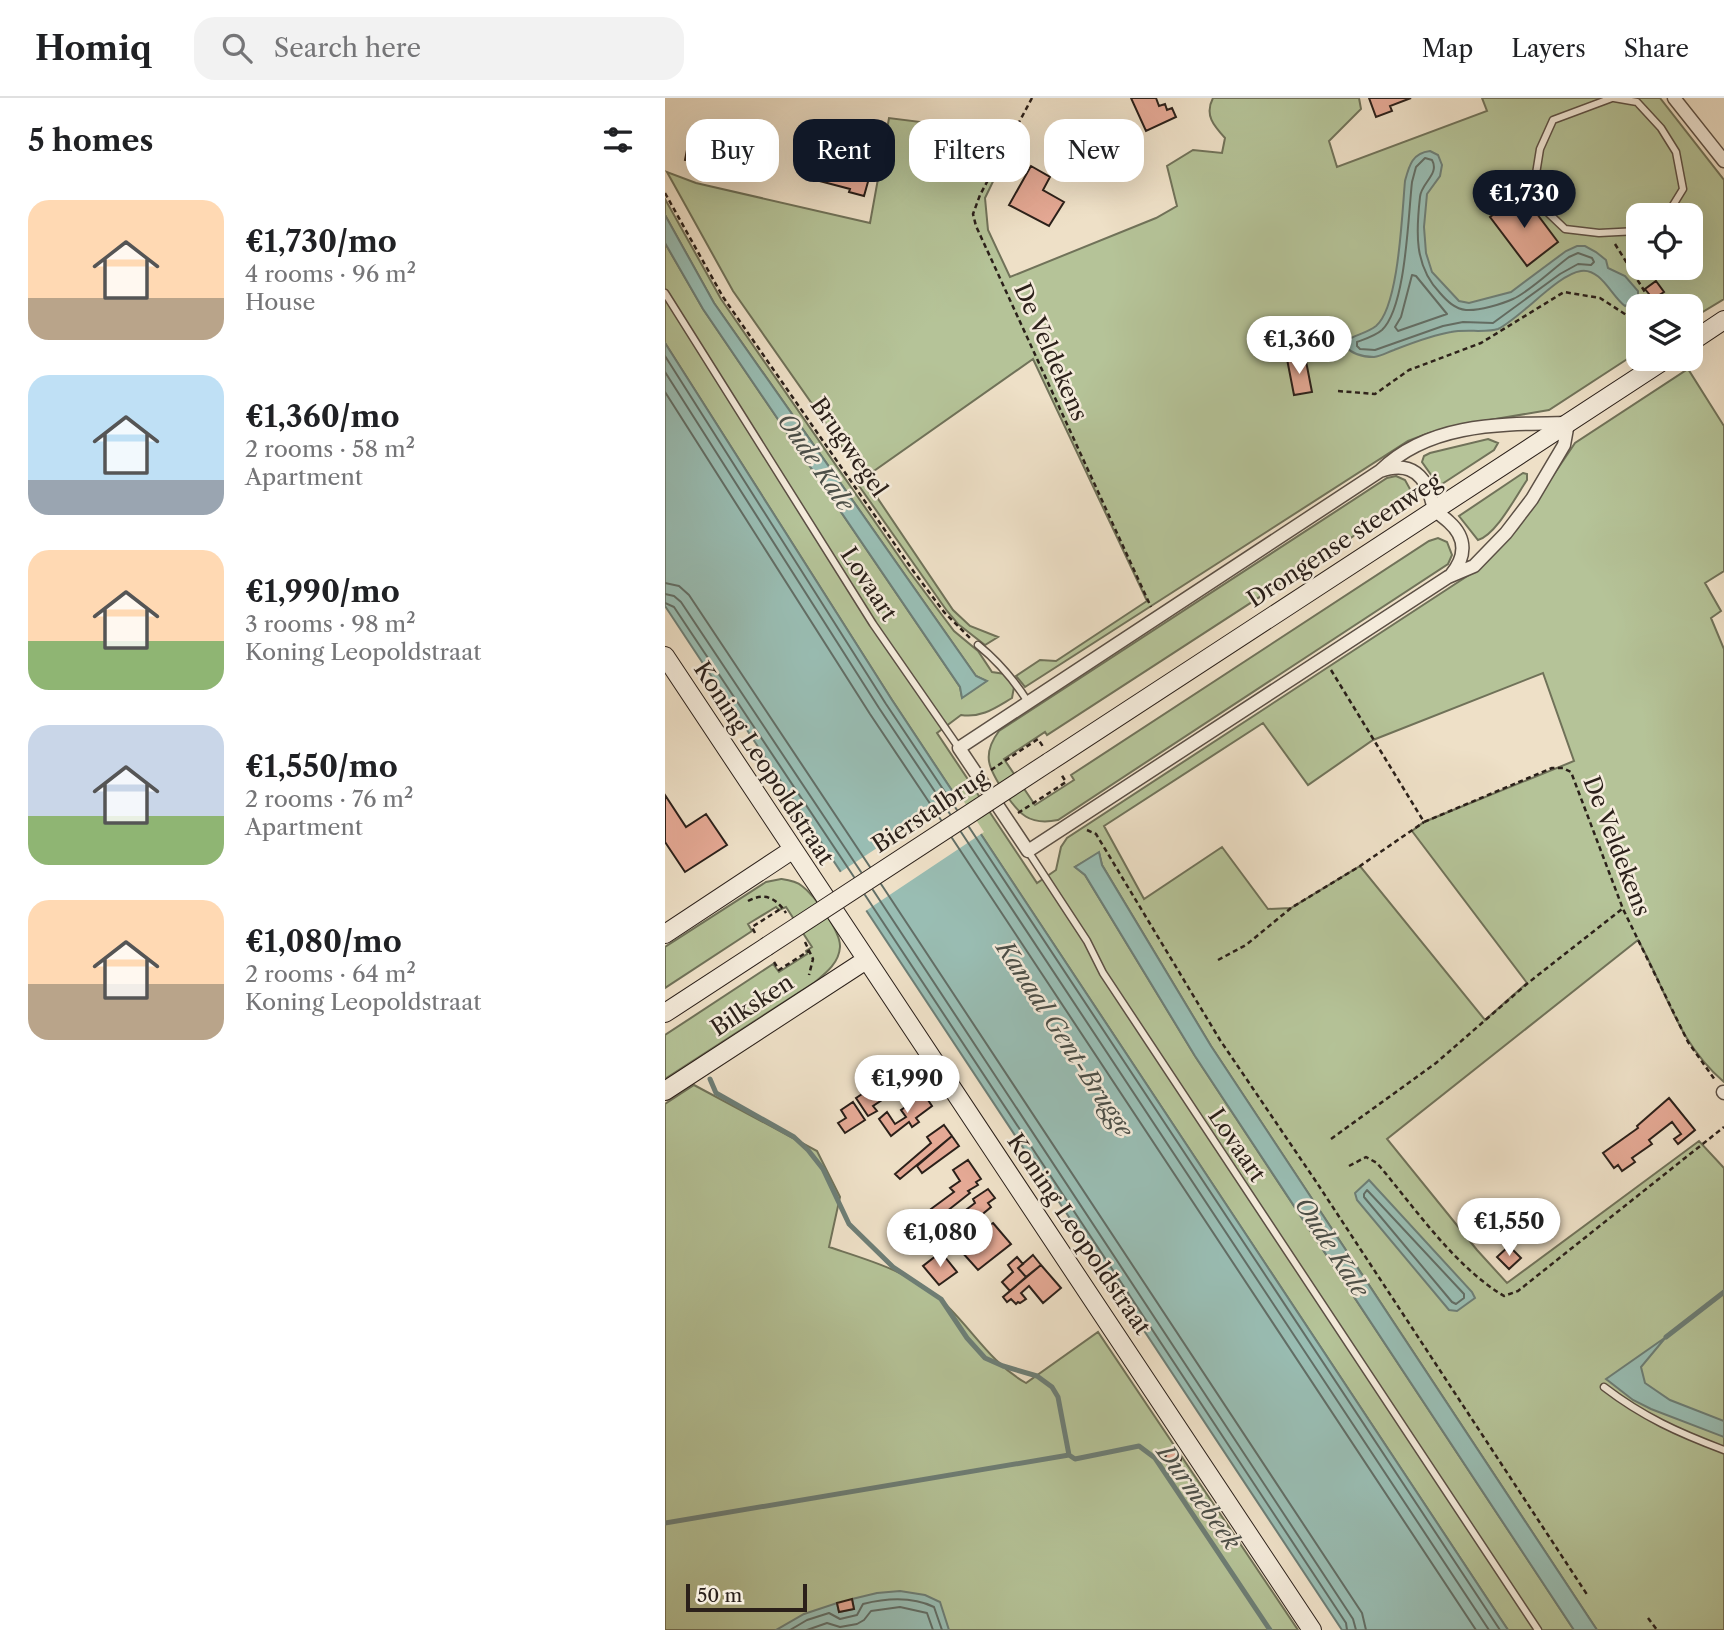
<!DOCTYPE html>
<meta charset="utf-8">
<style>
:root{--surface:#fff;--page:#f2f2f2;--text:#202124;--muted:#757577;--line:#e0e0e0;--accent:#111827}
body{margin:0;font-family:"Libre Caslon Text",serif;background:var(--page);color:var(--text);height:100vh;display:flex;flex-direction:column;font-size:26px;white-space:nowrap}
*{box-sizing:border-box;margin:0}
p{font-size:23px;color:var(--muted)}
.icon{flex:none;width:38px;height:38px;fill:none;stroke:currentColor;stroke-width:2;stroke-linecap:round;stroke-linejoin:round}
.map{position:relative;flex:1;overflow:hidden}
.side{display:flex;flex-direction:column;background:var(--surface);width:665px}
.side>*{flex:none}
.guide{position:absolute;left:21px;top:21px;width:665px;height:63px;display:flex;gap:14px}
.tools{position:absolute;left:961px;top:105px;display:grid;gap:14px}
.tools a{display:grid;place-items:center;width:77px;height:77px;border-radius:14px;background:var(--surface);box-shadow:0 7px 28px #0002;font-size:35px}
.scale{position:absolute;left:21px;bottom:18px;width:121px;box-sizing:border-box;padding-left:7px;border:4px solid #2b201a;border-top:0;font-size:19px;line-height:24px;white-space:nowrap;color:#2b201a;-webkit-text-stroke:5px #f4ebdb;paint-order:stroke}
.price{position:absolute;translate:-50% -60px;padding:0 16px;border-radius:24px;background:#fff;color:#222;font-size:23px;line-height:46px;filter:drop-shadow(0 2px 4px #0008)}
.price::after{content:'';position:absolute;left:50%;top:42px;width:21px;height:16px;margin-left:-10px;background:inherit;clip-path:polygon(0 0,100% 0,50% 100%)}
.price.active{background:var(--accent);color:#fff}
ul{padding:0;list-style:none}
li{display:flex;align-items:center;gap:21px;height:175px;padding:0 28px}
li span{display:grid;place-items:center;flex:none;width:196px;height:140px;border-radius:21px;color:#555}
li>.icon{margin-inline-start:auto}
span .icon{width:84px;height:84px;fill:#fffc;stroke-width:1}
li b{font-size:30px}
h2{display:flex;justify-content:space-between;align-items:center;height:84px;padding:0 28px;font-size:30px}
.chip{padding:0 24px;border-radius:21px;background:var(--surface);box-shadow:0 7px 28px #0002;font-size:24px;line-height:63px}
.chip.active{background:var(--accent);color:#fff}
header{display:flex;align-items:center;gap:42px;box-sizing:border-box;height:98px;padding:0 35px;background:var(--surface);border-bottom:2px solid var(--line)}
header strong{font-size:33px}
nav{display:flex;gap:38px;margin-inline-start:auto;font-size:24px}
.search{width:490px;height:63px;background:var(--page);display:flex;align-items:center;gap:18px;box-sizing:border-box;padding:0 24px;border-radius:21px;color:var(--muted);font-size:26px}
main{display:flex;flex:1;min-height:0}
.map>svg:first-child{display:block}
</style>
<header>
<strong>Homiq</strong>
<div class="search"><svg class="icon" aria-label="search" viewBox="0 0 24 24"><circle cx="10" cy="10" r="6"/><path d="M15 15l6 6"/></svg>Search here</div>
<nav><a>Map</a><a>Layers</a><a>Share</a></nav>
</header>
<main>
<section class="side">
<h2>5 homes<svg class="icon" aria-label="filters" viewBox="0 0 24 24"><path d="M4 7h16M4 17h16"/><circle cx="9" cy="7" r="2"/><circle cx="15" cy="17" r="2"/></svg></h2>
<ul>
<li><span style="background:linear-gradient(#ffd9b3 70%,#b9a48a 0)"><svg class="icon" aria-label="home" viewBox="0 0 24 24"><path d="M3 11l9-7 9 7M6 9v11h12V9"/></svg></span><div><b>€1,730/mo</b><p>4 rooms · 96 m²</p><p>House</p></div></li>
<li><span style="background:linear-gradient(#bfe0f5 75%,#9aa5b1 0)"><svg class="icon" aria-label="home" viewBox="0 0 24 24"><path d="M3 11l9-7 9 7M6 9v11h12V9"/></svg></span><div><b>€1,360/mo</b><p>2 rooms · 58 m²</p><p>Apartment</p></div></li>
<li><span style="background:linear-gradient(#ffd9b3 65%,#8fb573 0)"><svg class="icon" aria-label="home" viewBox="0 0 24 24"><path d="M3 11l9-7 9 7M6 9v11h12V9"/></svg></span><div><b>€1,990/mo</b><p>3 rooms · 98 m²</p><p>Koning Leopoldstraat</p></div></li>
<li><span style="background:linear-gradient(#c9d6e8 65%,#8fb573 0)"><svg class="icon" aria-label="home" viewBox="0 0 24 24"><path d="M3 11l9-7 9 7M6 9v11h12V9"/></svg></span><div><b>€1,550/mo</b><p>2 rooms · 76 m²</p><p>Apartment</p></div></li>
<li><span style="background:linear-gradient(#ffd9b3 60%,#b9a48a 0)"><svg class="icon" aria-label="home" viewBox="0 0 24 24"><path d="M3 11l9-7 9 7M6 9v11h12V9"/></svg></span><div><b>€1,080/mo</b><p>2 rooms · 64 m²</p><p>Koning Leopoldstraat</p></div></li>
</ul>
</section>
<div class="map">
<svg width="1059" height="1532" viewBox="0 0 1059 1532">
<rect width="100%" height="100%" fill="#eee0c7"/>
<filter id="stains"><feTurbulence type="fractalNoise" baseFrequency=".00286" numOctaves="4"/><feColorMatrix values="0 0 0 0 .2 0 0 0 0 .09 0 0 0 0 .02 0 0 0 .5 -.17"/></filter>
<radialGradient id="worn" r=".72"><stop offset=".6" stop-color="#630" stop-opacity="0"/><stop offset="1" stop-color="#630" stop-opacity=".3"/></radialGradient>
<path fill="#b5c398" stroke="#707259" stroke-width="2" fill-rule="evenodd" d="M 548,0 L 694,0 L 696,11 L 664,43 L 672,69 L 822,13 L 817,0 L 995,0 L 1059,82 L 1059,201 L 1026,221 L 1026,208 L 973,208 L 973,254 L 884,312 L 801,326 L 764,335 L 743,343 L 360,589 L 351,578 L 375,562 L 391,563 L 482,503 L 368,261 L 199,380 L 288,512 L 305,528 L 333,539 L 320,547 L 293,526 L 282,513 L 192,385 L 199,380 L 68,193 L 2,74 L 31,85 L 205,125 L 224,20 L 351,36 L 320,100 L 323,132 L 345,179 L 491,120 L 512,108 L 502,68 L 528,52 L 557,55 L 560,40 C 549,28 539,17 548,0 ZM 973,117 L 1026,117 L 1026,170 L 973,170 Z
M 0,101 L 56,201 L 244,473 L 289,533 L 313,553 L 327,574 L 340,576 L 349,589 L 347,600 C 330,610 317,620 296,617 L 272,635 L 372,785 L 391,772 L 396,749 L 402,740 L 810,473 L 852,431 L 910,345 L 1023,271 L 1059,328 L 1059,473 L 1040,485 L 1056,513 L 1046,520 L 1059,551 L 1059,984 C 1012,944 1002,893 973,842 L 722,1041 L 812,1152 L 842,1185 L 1034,1043 L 1059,1070 L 1059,1532 L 932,1532 L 546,948 L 437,767 L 434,755 L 410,769 L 420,777 L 530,958 L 909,1532 L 843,1532 L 227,602 L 0,245 L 0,145 L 38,211 L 295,589 L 297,599 L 321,583 L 311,578 L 49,205 L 0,117 ZM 878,575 L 909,663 L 759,724 L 747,733 L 862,885 L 820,922 L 695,768 L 626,810 L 603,811 L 557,749 L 479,801 L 439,728 L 598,625 L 643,687 L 708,642 Z
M 823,341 L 833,345 L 829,352 L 774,388 L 757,364 L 759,358 L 765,355 Z
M 858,375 L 862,376 L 862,382 C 851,398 831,437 813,442 L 794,418 Z
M 731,378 L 740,382 L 745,391 L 741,404 L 382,637 L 380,634 L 339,661 L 370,707 L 409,682 L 406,677 L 764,443 L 773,440 L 782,444 L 787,457 L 783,466 L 393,722 C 364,728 354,716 339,694 C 324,671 316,657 334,633 L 722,380 Z
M 116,781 C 123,782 131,783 137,788 C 149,797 176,834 175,849 C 174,865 161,875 150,884 L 0,981 L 0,937 L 108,866 L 114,874 L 142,856 L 141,853 L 147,849 L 121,809 L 114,812 L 111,809 L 83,826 L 87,833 L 0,890 L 0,849 L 101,784 Z
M 29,987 L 152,1053 L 175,1099 L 164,1149 C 203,1162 244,1173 276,1202 C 306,1229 324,1264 361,1285 L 433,1234 L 633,1532 L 0,1532 L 0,1006 Z"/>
<path fill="#99bdb3" stroke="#6d7e76" stroke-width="2" d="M 765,53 L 773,57 L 777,67 L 775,78 L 762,96 L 759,129 L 761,155 L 767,174 L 794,203 L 804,205 L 846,194 L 901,153 L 912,148 L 920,148 L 931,154 L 941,162 L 943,170 L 960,178 L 973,193 L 973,201 L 960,208 C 947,199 936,170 916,173 C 893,176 857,219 833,231 C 823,235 799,231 786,234 C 767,237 747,245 729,252 C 723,254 716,258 709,259 C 698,259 688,257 680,248 L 681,243 C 690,237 702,235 711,228 C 734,209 737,115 740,83 C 744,68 747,55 765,53 Z
M 0,117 L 49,205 L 311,578 L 322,583 L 297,600 L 295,589 L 38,211 L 0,145 Z
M 0,245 L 227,602 L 843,1532 L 677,1532 L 0,508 Z
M 434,754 L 437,767 L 546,948 L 932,1532 L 909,1532 L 530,958 L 420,777 L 410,769 Z
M 704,1082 L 807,1194 L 810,1200 L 792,1213 L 784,1212 L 692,1102 L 690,1095 Z
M 1001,1239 L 976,1269 L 980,1285 L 1005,1302 L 1059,1323 L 1059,1339 L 986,1311 L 968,1302 L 941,1281 Z
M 235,1493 L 260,1497 L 275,1504 L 284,1532 L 111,1532 L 139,1516 L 172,1505 L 174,1514 L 189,1511 L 187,1501 L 212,1495 Z"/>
<path fill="#eee0c7" d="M 294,696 L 319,734 L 199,814 L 174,775 Z"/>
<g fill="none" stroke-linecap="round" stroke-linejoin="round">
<path stroke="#626e66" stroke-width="2" d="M 760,60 L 767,62 C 775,76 756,85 755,99 C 751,134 749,168 775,195 C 782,203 790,211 801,212 C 814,213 837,206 848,201 C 864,194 889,170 904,159 L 913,155 L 927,160 L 929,164 L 926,167 L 913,166 L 895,176 L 828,225 L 798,224 L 778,228 L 710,252 L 695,251 L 692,248 L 692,244 C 700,241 710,238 717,232 C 741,209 743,119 747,84 L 751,69 Z
M 747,177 L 751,178 L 782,216 L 733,233 L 730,229 L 736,219 Z
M 0,258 L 221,606 L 292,712
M 0,274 L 214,610 L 285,716
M 0,294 L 205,616 L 276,722
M 0,485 L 14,488 L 24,497 L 205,769
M 0,496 L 9,498 L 16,504 L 196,774
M 0,505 L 9,509 L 189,779
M 304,729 L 835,1532
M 296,734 L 824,1532
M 287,740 L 811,1532
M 216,786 L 697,1515 L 701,1532
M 208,792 L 688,1521 L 691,1532
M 200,797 L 681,1525 L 682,1532
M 702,1092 L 799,1196 L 799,1200 L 791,1206 L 787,1204 L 699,1099 L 699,1096 Z
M 125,1532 L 142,1522 L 164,1515 L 175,1521 L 192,1517 L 198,1506 C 222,1500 246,1498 269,1509 L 277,1532
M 142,1532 L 162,1525 L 175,1529 L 192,1526 L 199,1522 L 206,1513 L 235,1509 L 262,1515 L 268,1532"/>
<path stroke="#6d7e76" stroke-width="5" d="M 45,981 L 51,995 L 129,1039 L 143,1052 L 158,1071 L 184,1126 L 228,1169 L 276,1201 L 302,1240 L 320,1260 L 338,1268 L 372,1278 L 387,1289 L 393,1299 L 404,1357 L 410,1361 L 474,1348 L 490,1360 L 605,1532
M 1001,1239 L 1059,1194
M 0,1425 L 404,1357"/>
</g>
<path fill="#e5a995" stroke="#2b201a" stroke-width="2" d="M 466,0 L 491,0 L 494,8 L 500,6 L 502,12 L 507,10 L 511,19 L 481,33 Z
M 704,0 L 746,0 L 725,8 L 727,13 L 711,19 Z
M 22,52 L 48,58 L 47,66 L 20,62 Z
M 155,54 L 191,64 L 192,61 L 208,66 L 199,98 L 184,94 L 185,91 L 147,81 Z
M 310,54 L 322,57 L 320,66 L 308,64 Z
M 366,68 L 385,79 L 378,92 L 399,104 L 384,128 L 344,107 Z
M 857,96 L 893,144 L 862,168 L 825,119 Z
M 991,183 L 999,194 L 988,201 L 980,191 Z
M 640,258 L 647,294 L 629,297 L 622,261 Z
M 0,697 L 21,729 L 41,716 L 62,747 L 20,774 L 0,744 Z
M 234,972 L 243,985 L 208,1008 L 212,1013 L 203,1018 L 191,1000 Z
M 259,996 L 267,1008 L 251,1020 L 254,1024 L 247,1029 L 244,1024 L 226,1038 L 214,1021 L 222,1014 L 230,1026 L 241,1019 L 236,1012 Z
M 1004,1000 L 1030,1032 L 1013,1046 L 1009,1041 L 1016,1036 L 1007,1024 L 984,1042 L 987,1046 L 967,1060 L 970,1064 L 957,1073 L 953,1067 L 949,1070 L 938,1055 L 973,1030 L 972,1028 Z
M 188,1004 L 200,1022 L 180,1035 L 173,1025 L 181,1020 L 176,1012 Z
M 279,1027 L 287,1038 L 235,1081 L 230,1076 L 266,1045 L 262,1039 Z
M 287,1038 L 294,1048 L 257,1075 L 252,1068 Z
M 303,1062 L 316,1081 L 311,1084 L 313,1087 L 303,1093 L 305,1095 L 272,1121 L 266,1111 L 289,1094 L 285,1090 L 295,1083 L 288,1072 Z
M 323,1091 L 330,1100 L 323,1105 L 326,1109 L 302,1129 L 293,1118 L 310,1105 L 308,1101 Z
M 285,1113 L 292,1121 L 274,1135 L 268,1127 Z
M 328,1125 L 346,1146 L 313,1172 L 296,1153 L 307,1143 L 305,1141 Z
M 844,1148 L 856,1160 L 844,1171 L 832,1159 Z
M 276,1154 L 292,1174 L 274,1187 L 258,1168 Z
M 368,1157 L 376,1167 L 361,1179 L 353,1170 Z
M 352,1159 L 358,1166 L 353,1170 L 361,1179 L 345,1193 L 337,1184 L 348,1174 L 343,1167 Z
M 376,1167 L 396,1190 L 378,1205 L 364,1188 L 356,1195 L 361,1201 L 355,1205 L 353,1204 L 351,1206 L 346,1201 L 342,1204 L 338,1199 Z
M500 1361a8 8 0 1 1 16 0a8 8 0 1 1-16 0Z
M 187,1501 L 189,1511 L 174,1514 L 172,1505 Z"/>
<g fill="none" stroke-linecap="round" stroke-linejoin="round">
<defs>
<path id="lane" d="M 947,0 L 888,22 L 875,51 L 870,82 L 877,109 L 900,131 L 934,135 L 973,133
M 949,0 L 972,4 L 996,30 L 1011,54 L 1018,91 L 1002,117
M 0,195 L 208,526 L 294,650
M 313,547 C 334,564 349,582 363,604
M 363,753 L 422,843 L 438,875 L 873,1532
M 939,1289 C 978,1319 1014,1335 1059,1352"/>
<path id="street" d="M 1009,0 L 1059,63
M 903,325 L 899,347 L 867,401 L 841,435 L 809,468 L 783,479 L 363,753 L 294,650 L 715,373 C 765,324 837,326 903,325 Z
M 715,373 C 738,365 754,370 764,393 C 766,399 767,408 771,413 C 775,417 780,420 784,424 C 802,440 801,459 786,477
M 1058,994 L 1059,995"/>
<path id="secondary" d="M 1026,244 L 1059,222
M 0,558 L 647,1532
M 384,664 L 1001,261
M 0,836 L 127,752
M 0,915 L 101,849
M 0,993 L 201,862"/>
</defs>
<use href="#lane" stroke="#5c5045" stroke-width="9"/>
<use href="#street" stroke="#5c5045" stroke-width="15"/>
<use href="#secondary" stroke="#2b201a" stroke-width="20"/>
<path stroke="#2b201a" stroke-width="2.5" stroke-dasharray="5 3.5" stroke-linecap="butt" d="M 367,0 L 315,97 L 308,116 L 311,128 L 486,509
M 0,95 L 58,199 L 249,474 L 279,514 L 306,541
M 950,146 L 980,194 L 980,208
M 673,293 L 710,296 L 744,272 L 816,245 L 899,194 L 935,200 L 963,218 L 973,214
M 666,572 L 759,724 L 887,670 L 898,670 L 906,674 L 958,811 L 1023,944 L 1050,982
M 326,672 L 373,641 L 379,650
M 353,715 L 401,684 L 396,676
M 422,732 L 431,736 L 555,942 L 652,1085 L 923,1498
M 83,803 C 100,794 111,800 121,815
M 90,835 L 87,829 L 117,810
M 140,844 L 148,861 L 144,877
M 553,862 L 581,847 L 626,810 L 695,768 L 759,724
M 109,864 L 114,872 L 145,852
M 666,1041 L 771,965 L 863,885 L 957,811
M 684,1068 L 701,1059 L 712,1065 C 750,1110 789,1168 839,1198 L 853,1193 L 1059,1029
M 983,1520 L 992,1532"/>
<use href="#lane" stroke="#f4ebdb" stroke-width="6"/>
<use href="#street" stroke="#f4ebdb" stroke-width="12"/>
<use href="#secondary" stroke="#f4ebdb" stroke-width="18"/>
<defs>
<path id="secondary-bridge" d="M 101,849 L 384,664"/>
</defs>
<use href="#secondary-bridge" stroke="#2b201a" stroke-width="20" stroke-linecap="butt"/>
<use href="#secondary-bridge" stroke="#f4ebdb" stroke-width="18"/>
</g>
<g text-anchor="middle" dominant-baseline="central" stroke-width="5" stroke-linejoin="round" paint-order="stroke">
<g font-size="23" fill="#2b201a" stroke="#f4ebdb">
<text transform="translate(386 254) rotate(66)">De Veldekens</text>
<text transform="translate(184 349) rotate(55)">Brugwegel</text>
<text transform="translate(679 442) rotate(-33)">Drongense steenweg</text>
<text transform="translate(204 486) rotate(57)">Lovaart</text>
<text transform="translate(99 665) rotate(57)">Koning Leopoldstraat</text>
<text transform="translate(265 713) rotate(-33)">Bierstalbrug</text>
<text transform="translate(952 748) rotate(69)">De Veldekens</text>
<text transform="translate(87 907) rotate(-33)">Bilksken</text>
<text transform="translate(572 1047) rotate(56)">Lovaart</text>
<text transform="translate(414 1136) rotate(56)">Koning Leopoldstraat</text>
</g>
<g font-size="24" font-style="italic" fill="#4c4f48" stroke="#f4ebdb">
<text transform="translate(151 364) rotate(55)">Oude Kale</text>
<text transform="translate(400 941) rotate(57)">Kanaal Gent-Brugge</text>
<text transform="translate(667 1149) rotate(57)">Oude Kale</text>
<text transform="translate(534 1399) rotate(54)">Durmebeek</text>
</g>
</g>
<rect width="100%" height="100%" filter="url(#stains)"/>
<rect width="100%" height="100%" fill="url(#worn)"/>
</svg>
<div class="tools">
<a><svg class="icon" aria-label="locate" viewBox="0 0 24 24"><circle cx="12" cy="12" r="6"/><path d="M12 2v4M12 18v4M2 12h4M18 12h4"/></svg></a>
<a><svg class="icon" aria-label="layers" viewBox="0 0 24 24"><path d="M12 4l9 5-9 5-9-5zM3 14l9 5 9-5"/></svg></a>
</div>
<div class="scale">50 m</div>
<b class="price active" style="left:859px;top:132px">€1,730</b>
<b class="price" style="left:634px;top:278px">€1,360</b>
<b class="price" style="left:242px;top:1017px">€1,990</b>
<b class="price" style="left:844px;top:1160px">€1,550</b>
<b class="price" style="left:275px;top:1171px">€1,080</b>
<div class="guide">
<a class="chip">Buy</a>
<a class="chip active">Rent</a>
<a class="chip">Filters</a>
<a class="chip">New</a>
</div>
</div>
</main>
